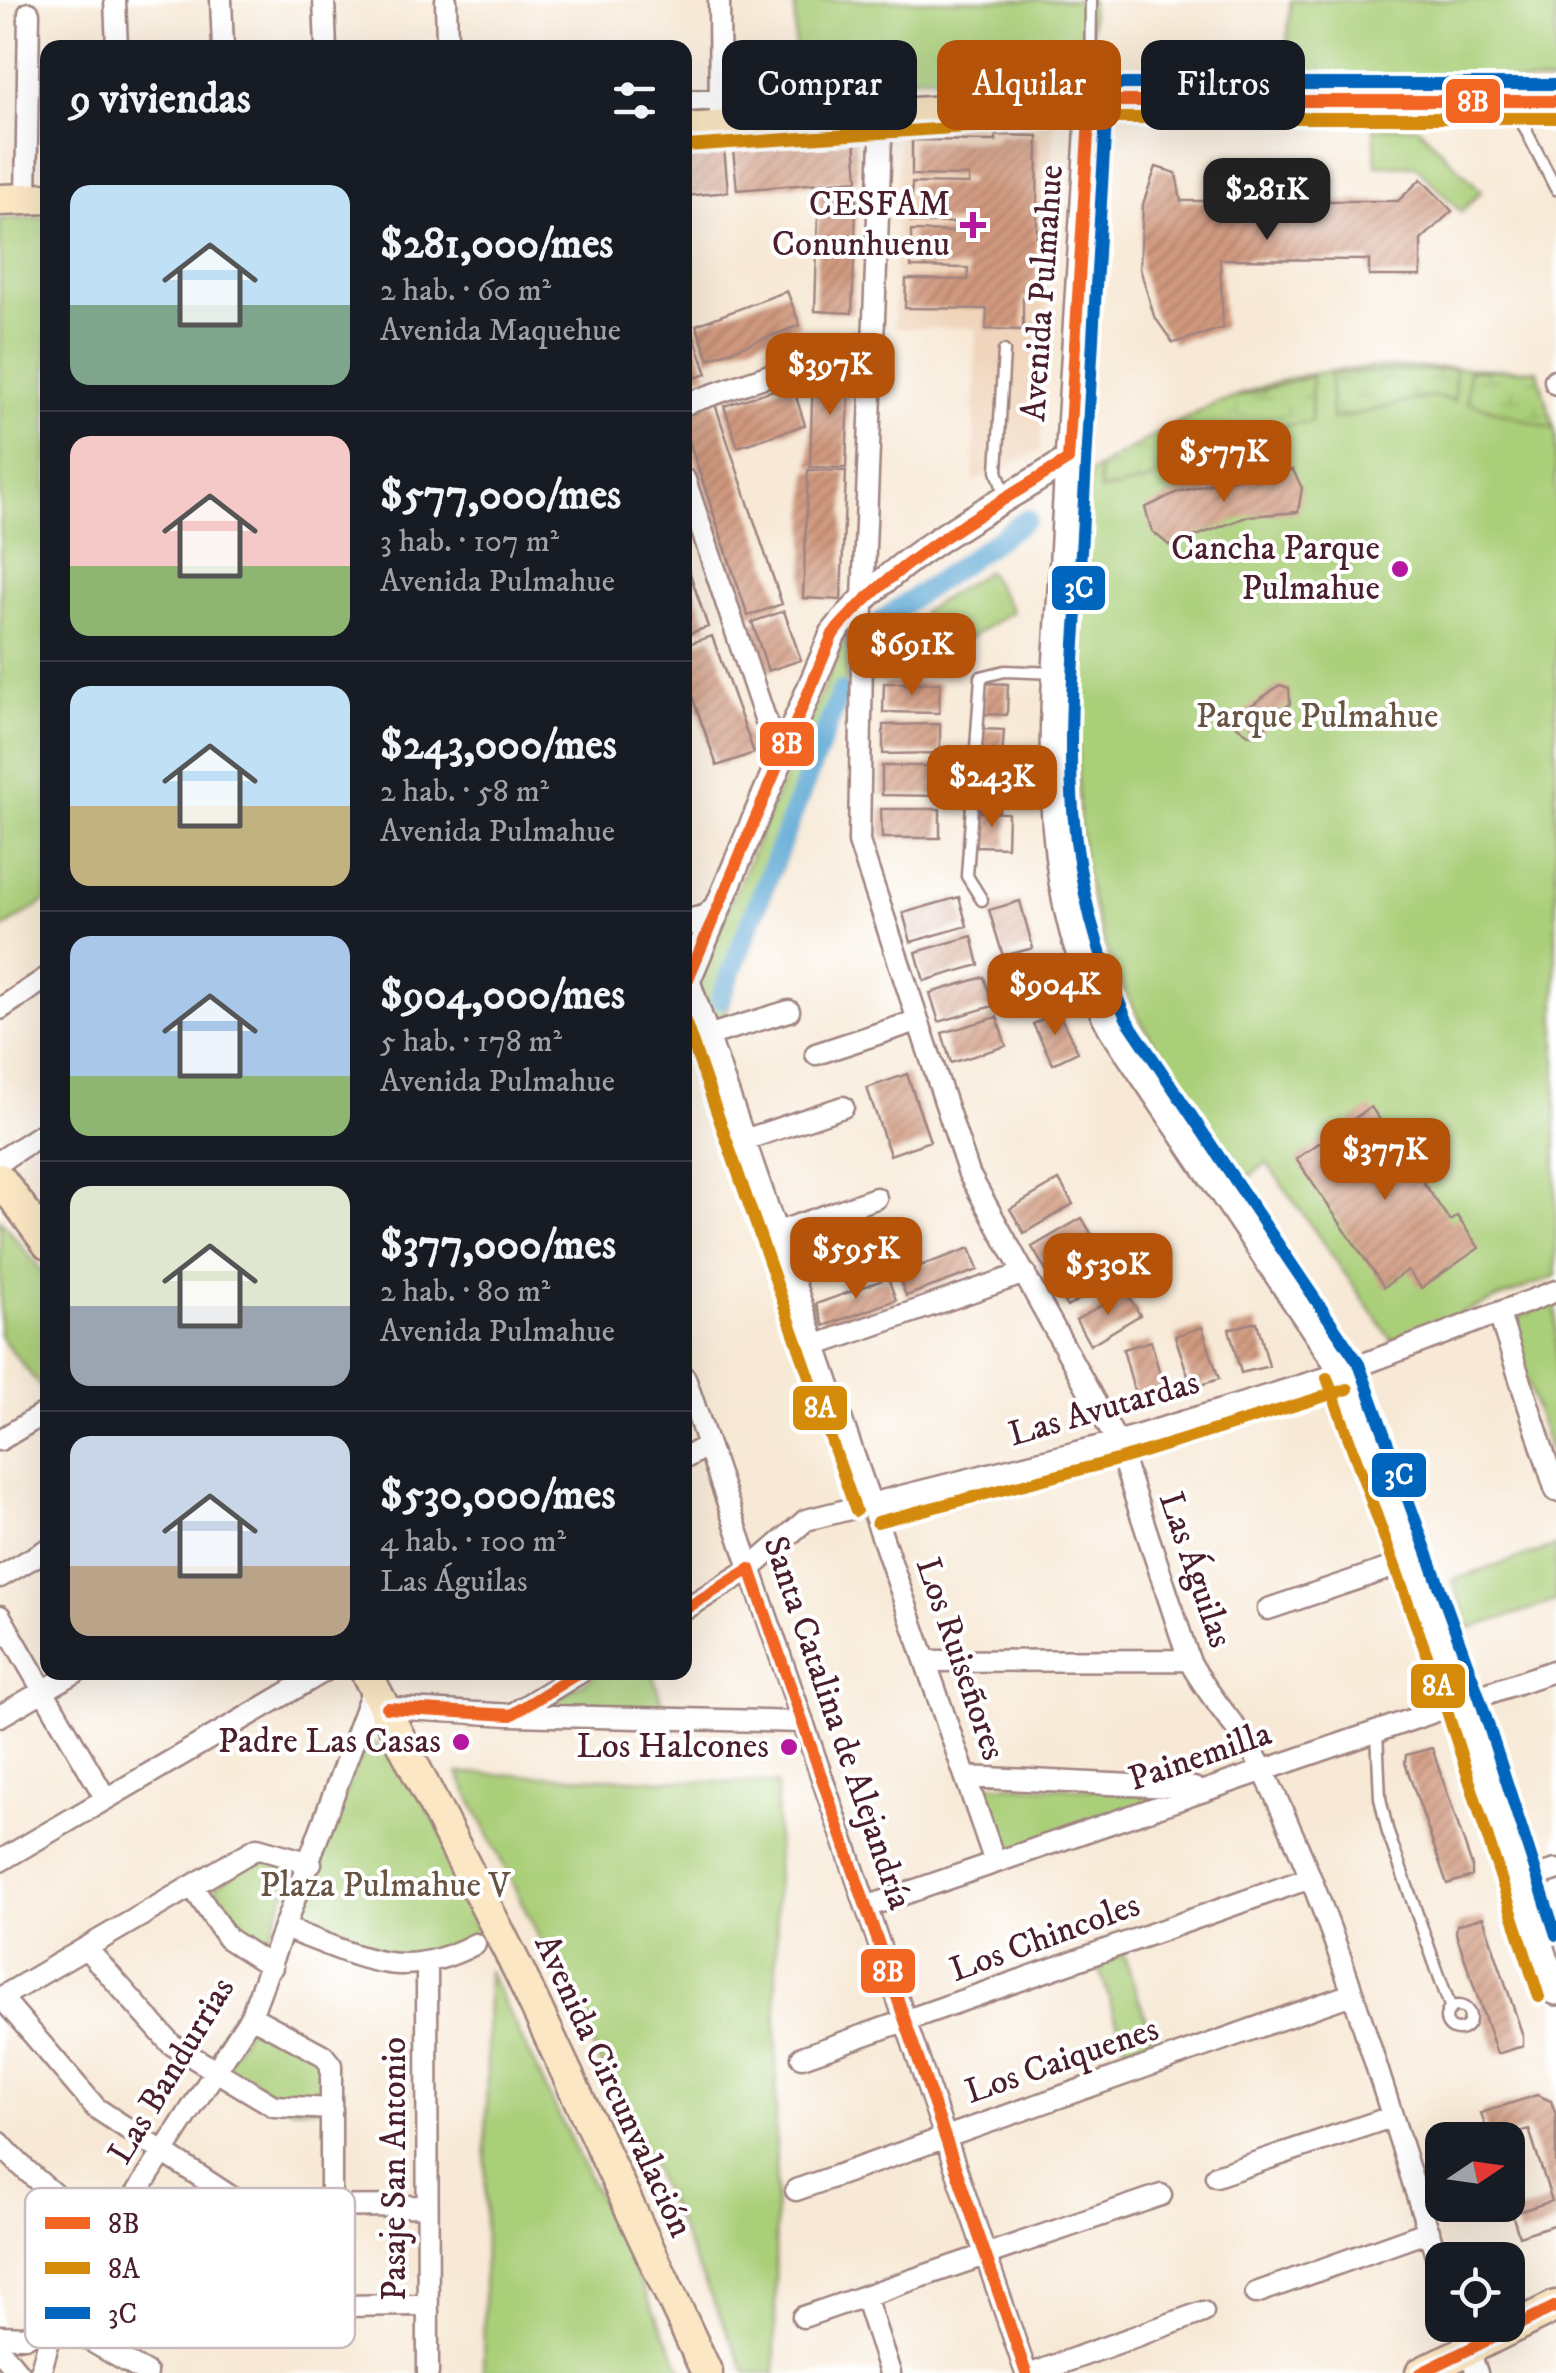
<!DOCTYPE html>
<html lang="es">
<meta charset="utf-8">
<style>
:root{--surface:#171b24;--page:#242831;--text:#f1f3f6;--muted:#9ea1a6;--line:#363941;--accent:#b45309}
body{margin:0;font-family:"IM FELL DW Pica",serif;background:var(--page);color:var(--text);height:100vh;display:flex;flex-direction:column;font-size:38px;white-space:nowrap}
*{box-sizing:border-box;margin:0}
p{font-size:32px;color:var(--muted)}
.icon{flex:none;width:55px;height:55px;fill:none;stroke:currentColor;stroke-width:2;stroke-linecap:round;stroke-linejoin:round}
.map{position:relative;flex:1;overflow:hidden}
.drawer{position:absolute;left:40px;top:40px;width:652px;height:1640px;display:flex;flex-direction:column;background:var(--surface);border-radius:20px;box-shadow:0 10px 40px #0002}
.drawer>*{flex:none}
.hud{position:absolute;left:722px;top:40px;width:682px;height:90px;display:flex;gap:20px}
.needle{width:65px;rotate:77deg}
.controls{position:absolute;left:1425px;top:2122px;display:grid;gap:20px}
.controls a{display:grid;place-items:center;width:100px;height:100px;border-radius:20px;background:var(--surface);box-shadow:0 10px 40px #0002;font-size:50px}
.price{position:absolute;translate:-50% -85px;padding:0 22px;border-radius:20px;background:var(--accent);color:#fff;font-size:32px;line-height:65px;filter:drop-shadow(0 2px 5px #0008)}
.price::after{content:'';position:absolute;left:50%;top:60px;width:30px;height:22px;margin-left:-15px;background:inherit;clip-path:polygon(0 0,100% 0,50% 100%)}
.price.current{background:#222;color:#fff}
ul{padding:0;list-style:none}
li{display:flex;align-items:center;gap:30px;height:250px;padding:0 30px}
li+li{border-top:2px solid var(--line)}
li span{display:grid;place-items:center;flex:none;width:280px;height:200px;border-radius:20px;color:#555}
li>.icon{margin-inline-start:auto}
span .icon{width:120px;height:120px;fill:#fffc;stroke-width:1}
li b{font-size:42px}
h2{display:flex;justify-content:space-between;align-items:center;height:120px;padding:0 30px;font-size:42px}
.tag{padding:0 35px;border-radius:20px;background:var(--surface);box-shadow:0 10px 40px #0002;font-size:35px;line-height:90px}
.tag.current{background:var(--accent);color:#fff}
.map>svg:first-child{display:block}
</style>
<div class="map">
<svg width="1556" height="2373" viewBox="0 0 1556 2373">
<defs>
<pattern id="wetland-marsh" width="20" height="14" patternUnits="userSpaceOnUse" patternTransform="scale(2.5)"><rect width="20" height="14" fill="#aacf79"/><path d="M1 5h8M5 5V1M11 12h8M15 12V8" fill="none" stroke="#94b169"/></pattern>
<pattern id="building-hatch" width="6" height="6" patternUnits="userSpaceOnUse" patternTransform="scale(2.5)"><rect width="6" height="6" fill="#d19a7f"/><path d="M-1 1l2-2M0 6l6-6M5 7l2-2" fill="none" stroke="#ac7d68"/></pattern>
</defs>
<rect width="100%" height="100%" fill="#fff"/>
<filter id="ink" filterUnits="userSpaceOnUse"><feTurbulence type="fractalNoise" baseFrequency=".01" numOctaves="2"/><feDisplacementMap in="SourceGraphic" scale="20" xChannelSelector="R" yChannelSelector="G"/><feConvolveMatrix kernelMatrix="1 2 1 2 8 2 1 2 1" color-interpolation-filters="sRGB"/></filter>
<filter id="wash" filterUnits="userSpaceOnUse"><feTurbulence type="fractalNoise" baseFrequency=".0048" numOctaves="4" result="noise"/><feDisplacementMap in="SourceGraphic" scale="40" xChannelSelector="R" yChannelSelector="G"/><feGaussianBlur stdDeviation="2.25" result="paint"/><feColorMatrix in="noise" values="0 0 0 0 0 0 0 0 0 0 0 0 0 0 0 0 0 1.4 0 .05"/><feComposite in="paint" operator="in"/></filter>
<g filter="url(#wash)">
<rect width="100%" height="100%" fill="#f7e9d6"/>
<path fill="#f0d5bc" d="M 1054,113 L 1040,451 L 973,482 L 976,328 L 894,328 L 899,122 Z"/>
<path fill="#aacf79" stroke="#7a7752" stroke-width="2.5" d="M 795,0 L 1091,0 L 1091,75 L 795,78 Z
M 1291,0 L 1556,0 L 1556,83 L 1284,78 Z
M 1374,127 L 1418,127 L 1481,191 L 1461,212 L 1416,166 L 1376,165 Z
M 47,217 L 47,900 L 0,930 L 0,219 Z
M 1537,370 L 1556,435 L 1556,1276 L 1392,1340 L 1267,1163 L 1247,1178 C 1202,1112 1149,1046 1116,973 C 1070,870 1076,763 1080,653 C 1082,593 1082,532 1091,472 C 1154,436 1214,399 1284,380 C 1360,360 1459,369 1537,370 Z
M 987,571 L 1012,611 L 947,652 L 922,612 Z
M 848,632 L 846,702 L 722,1020 L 713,1024 L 697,979 Z
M 0,1219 L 47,1278 L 47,1395 L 0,1336 Z
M 1556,1302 L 1556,1469 L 1507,1322 Z
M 1556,1546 L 1556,1601 L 1469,1629 L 1453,1580 Z
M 652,1672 L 664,1710 L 546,1705 L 600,1673 Z
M 365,1743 L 399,1747 L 469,1889 L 476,1940 L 407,1964 L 291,1927 Z
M 458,1773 L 777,1784 L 775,2373 L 746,2373 L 649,2161 Z
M 978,1784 L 1179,1793 L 1004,1853 Z
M 258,1858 L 293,1871 L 267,1942 L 247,1935 L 215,1887 Z
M 1123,1953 L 1158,2054 L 1131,2063 L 1097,1962 Z
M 488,1970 L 684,2373 L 483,2373 Z
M 252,2020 L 327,2060 L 329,2107 L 290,2108 L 222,2072 Z"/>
<path fill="url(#wetland-marsh)" stroke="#7a7752" stroke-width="2.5" d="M 1455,369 L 1454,401 L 1434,396 L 1332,420 L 1330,374 Z
M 1469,370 L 1537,370 L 1554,429 L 1467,402 Z
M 1312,376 L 1311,422 L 1276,426 L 1194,455 L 1177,423 L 1216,403 Z
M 1164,430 L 1181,463 L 1145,482 L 1100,491 L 1099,467 Z"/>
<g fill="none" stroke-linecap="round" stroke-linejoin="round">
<path stroke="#5ba7d4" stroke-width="20" d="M 883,619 L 1027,519
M 720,999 L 841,692"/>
</g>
<g id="blocks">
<path fill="url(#building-hatch)" d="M 996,135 L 1038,136 L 1036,297 L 1023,297 L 1023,330 L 986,329 L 987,309 L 905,308 L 906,279 L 968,280 L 968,268 L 911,267 L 911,231 L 968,232 L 968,223 L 911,222 L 912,183 L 969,184 L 969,176 L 912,175 L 912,140 L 996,141 Z
M 855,139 L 858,180 L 737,190 L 733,149 Z
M 724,148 L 728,192 L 685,196 L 685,151 Z
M 1156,167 L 1176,173 L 1181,201 L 1398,201 L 1421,179 L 1452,211 L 1421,240 L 1421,276 L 1369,276 L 1369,260 L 1220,259 L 1223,328 L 1173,343 L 1154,316 L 1140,268 L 1143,204 Z
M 819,187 L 857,188 L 852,313 L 815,311 Z
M 787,291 L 800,325 L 709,359 L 696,325 Z
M 685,309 L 707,374 L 685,381 Z
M 813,368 L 850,369 L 846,468 L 810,467 Z
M 792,384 L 805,425 L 738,447 L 724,406 Z
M 714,401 L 782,604 L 748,616 L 685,429 L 685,411 Z
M 808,470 L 846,471 L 841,600 L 803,598 Z
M 1293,470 L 1302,488 L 1298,512 L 1249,516 L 1170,546 L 1152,531 L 1145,508 L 1178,492 L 1255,473 Z
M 685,559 L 708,627 L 685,635 Z
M 784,611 L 801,660 L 768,671 L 752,622 Z
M 712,636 L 754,753 L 717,766 L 685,676 L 685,645 Z
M 884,683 L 940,683 L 939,713 L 883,712 Z
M 984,683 L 1008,684 L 1007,715 L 983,714 Z
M 1280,685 L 1289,688 L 1290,704 L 1272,717 L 1260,735 L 1250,735 L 1237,726 L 1249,707 Z
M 940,724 L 940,753 L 883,754 L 883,725 Z
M 983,729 L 1004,730 L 1001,774 L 980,773 Z
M 882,766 L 940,766 L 940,796 L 882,795 Z
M 979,787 L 1000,788 L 999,811 L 978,809 Z
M 881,809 L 940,809 L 940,838 L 882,838 Z
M 976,812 L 1008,813 L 1007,847 L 975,846 Z
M 959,897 L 967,926 L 911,942 L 903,913 Z
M 1020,901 L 1033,948 L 1003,956 L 989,910 Z
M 972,936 L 979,965 L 924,981 L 916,952 Z
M 1037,962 L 1051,998 L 1030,1007 L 1016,970 Z
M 984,977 L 993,1006 L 939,1022 L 930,993 Z
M 1058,1012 L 1078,1052 L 1053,1064 L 1033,1024 Z
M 997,1017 L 1006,1046 L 951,1063 L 942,1033 Z
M 907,1074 L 930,1141 L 890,1155 L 867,1088 Z
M 1371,1107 L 1450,1221 L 1457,1216 L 1479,1248 L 1421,1288 L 1408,1270 L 1384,1287 L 1296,1159 Z
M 1059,1180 L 1073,1204 L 1024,1233 L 1010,1209 Z
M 1082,1218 L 1096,1242 L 1046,1271 L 1032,1247 Z
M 970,1248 L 978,1270 L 906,1296 L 898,1274 Z
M 1103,1253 L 1117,1277 L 1067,1307 L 1053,1282 Z
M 888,1278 L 896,1300 L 824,1326 L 816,1304 Z
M 1126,1291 L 1140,1315 L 1090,1345 L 1076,1320 Z
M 1257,1322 L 1269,1366 L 1241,1373 L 1229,1329 Z
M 1202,1327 L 1219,1379 L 1192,1388 L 1175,1336 Z
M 1151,1341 L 1166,1397 L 1138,1405 L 1123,1349 Z
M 1432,1748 L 1472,1866 L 1472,1876 L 1447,1884 L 1405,1763 L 1406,1755 Z
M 1483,1917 L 1523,2036 L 1523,2046 L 1497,2054 L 1456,1933 L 1457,1925 Z
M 1537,2095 L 1551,2101 L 1556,2115 L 1556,2224 L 1519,2236 L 1512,2214 L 1552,2201 L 1529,2129 L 1490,2140 L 1481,2113 Z"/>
</g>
</g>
<g filter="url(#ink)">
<use href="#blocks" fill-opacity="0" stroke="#a08480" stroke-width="2.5"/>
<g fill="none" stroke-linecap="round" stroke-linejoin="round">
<defs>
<path id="service" d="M 1090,95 L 1091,0
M 1513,105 L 1556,189
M 1004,351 L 997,471 L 1006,499
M 982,900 L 967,876 L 981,677 L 1005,671 L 1056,673
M 1377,1732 L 1380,1798 L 1388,1833 L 1451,2009
M1446 2018a12 12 0 1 1 24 0a12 12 0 1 1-24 0Z"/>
<path id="minor" d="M 115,0 L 117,48
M 221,0 L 223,48
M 324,0 L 326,48
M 446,0 L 447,43
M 719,0 L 720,125
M 685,101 L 797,94
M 882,114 L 863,599 L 859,842 L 969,1174 L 1117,1442 L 1189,1660 C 1210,1701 1246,1734 1265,1774 C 1342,1932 1387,2107 1442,2273
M 26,199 L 29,13
M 1555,380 L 1556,384
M 685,404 L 872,340
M 685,480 L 780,763
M 686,971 L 995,1862
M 0,1009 L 48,977
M 710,1035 L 789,1011
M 816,1054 L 917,1021
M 747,1139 L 843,1107
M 0,1161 L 48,1130
M 778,1232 L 876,1198
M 1499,1314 L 1556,1491
M 817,1345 L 1025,1273
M 685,1378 L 1026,2373
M 0,1440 L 48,1411
M 685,1458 L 708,1445
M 0,1577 L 48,1549
M 685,1609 L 750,1569 L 806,1520 L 1117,1442 L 1332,1376 L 1556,1291
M 1268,1609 L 1411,1561
M 0,1616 L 106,1799
M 926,1661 L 1189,1660
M 375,1707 L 511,1715 L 581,1672
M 511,1715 L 803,1722
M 0,1716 L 76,1672
M 966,1777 L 1194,1788
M 0,1861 L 323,1672
M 1521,1881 L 1556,1870
M 192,1886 L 227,1938 L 272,1967
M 866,1907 L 1556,1670
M 287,1929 C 360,1956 399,1984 475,1944
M 86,1948 L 171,2044 L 274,2106 L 332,2109
M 427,1964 L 428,2373
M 1,1997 L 96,2108 L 236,2200 L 262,2207 L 427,2206
M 0,1998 L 257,1848 L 311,1863
M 251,2016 L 323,2055 L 331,2065 L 331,2207
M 802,2057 L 1310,1878
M 0,2143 C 39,2190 161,2281 219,2296 C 285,2312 360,2304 427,2305
M 1216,2176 L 1391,2117
M 796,2190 L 1349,1995
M 1256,2293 L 1429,2231
M 865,2296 L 890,2373
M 803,2317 L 1161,2195
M 55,2320 L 146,2373
M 1460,2325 L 1477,2373
M 0,2336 L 25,2337 L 53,2321
M 0,2350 L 19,2373
M 40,2373 L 55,2320 L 251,2016 L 374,1686
M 1034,2373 L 1203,2312"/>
<path id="tertiary" d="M 1090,101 C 1082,247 1071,393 1064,539 C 1056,702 1028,881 1112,1029 L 1343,1372 L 1463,1702 L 1556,1992
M 685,923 L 707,918 L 719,905
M 685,986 L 833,634 C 891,557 988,511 1068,460"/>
<path id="secondary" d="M 685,129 L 1100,100 L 1556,101
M 0,200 L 48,198
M 0,1179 L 48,1244
M 366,1672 L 520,1973 L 707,2373
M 1421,2373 L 1556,2306"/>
</defs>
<use href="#service" stroke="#a08480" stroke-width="15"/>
<use href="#minor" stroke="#a08480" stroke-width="25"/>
<use href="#tertiary" stroke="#a08480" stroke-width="30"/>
<use href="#secondary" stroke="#a08480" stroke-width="35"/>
<use href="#service" stroke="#fff" stroke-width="10"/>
<use href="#minor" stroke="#fff" stroke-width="20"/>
<use href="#tertiary" stroke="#fff" stroke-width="25"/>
<use href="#secondary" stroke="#fbe7c3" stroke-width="30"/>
<defs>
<path id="bus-1" d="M 1090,101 L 1556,101
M 1068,460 L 1090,101
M 685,986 L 833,634 C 898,558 984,512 1068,460
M 750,1569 L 1026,2373
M 685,1609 L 750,1569
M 387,1708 L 511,1715 L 580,1672
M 1421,2373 L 1556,2306"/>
<path id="bus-2" d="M 686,146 L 1101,118 L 1556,118
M 685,1021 L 856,1511
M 1327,1378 L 1446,1708 L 1539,1997
M 877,1522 L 1121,1459 L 1348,1389"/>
<path id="bus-3" d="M 1090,84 L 1556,84
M 1107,102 C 1099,246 1089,391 1082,535 C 1072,712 1049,853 1127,1020 L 1359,1364 L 1479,1696 L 1556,1935"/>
</defs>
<use href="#bus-1" stroke="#fff" stroke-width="20"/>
<use href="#bus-2" stroke="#fff" stroke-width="20"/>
<use href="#bus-3" stroke="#fff" stroke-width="20"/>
<use href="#bus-1" stroke="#f26522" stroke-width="12"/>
<use href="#bus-2" stroke="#d48b09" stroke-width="12"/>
<use href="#bus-3" stroke="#0065bd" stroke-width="12"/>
</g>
</g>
<g fill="#b5179e" stroke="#fff" stroke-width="4">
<path d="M968 210h10v10h10v10h-10v10h-10v-10h-10v-10h10z"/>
<circle cx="1400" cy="569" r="10"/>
<circle cx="461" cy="1742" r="10"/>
<circle cx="789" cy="1747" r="10"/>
</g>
<g text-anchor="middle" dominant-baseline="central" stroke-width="8" stroke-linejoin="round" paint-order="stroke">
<g font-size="35" fill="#4a1f2b" stroke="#fff" text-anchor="end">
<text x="950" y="205">CESFAM<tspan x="950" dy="40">Conunhuenu</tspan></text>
<text x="1380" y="549">Cancha Parque<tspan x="1380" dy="40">Pulmahue</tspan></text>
<text x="441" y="1742">Padre Las Casas</text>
<text x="769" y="1747">Los Halcones</text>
</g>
<g font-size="35" fill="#4a1f2b" stroke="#fff">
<text transform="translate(1043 293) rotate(-86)">Avenida Pulmahue</text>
<text transform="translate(1104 1409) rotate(-16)">Las Avutardas</text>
<text transform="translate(1195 1570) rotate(71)">Las Águilas</text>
<text transform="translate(960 1659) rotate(71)">Los Ruiseñores</text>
<text transform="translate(837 1723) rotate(71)">Santa Catalina de Alejandría</text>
<text transform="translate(1200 1757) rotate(-19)">Painemilla</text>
<text transform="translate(1045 1938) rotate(-20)">Los Chincoles</text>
<text transform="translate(1062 2061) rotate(-19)">Los Caiquenes</text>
<text transform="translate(172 2071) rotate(-59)">Las Bandurrias</text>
<text transform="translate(613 2086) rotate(65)">Avenida Circunvalación</text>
<text transform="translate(395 2169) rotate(-90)">Pasaje San Antonio</text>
</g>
<g font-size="35" fill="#675442" stroke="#fff">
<text x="1317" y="717">Parque Pulmahue</text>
<text x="385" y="1886">Plaza Pulmahue V</text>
</g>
</g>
<rect x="25" y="2188" width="330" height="160" rx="15" fill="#fff" stroke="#c9bcbf" stroke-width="2.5"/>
<rect x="45" y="2217" width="45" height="12" fill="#f26522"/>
<rect x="45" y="2262" width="45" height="12" fill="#d48b09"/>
<rect x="45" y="2307" width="45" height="12" fill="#0065bd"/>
<g font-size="28" fill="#4a1f2b">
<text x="108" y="2233">8B</text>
<text x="108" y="2278">8A</text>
<text x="108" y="2323">3C</text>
</g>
<g stroke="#fff" stroke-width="4">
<rect x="1444" y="77" width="58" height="48" rx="10" fill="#f26522"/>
<rect x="1050" y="564" width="57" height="48" rx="10" fill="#0065bd"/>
<rect x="758" y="720" width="58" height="48" rx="10" fill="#f26522"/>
<rect x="791" y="1384" width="58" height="48" rx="10" fill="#d48b09"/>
<rect x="1370" y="1451" width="58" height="48" rx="10" fill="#0065bd"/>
<rect x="1409" y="1662" width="58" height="48" rx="10" fill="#d48b09"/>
<rect x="859" y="1947" width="58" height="48" rx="10" fill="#f26522"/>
</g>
<g font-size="28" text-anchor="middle" font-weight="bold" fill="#fff">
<text x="1473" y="111">8B</text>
<text x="1079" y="597">3C</text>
<text x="787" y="753">8B</text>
<text x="820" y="1417">8A</text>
<text x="1399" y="1484">3C</text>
<text x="1438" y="1695">8A</text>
<text x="888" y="1981">8B</text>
</g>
</svg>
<div class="controls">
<a><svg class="needle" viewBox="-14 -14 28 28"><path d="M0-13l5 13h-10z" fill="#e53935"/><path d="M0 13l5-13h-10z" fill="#9ea1a6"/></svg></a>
<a><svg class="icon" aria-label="locate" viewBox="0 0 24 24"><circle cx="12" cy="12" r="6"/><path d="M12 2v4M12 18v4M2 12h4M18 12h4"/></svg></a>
</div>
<b class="price current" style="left:1267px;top:243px">$281K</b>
<b class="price" style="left:830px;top:418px">$397K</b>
<b class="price" style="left:1224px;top:505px">$577K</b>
<b class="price" style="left:912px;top:698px">$691K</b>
<b class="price" style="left:992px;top:830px">$243K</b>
<b class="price" style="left:1055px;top:1038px">$904K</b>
<b class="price" style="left:1385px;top:1203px">$377K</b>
<b class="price" style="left:856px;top:1302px">$595K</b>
<b class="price" style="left:1108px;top:1318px">$530K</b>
<div class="hud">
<a class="tag">Comprar</a>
<a class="tag current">Alquilar</a>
<a class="tag">Filtros</a>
</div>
<section class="drawer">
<h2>9 viviendas<svg class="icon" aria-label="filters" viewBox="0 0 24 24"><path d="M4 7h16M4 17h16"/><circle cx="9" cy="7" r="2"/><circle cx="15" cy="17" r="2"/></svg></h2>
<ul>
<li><span style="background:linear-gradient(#bfe0f5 60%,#7fa58c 0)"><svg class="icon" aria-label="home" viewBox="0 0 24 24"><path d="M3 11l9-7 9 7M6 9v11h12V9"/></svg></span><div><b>$281,000/mes</b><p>2 hab. · 60 m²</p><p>Avenida Maquehue</p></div></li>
<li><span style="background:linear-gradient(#f6c9c9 65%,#8fb573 0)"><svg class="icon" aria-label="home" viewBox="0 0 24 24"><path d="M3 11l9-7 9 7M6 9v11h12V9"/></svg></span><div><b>$577,000/mes</b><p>3 hab. · 107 m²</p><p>Avenida Pulmahue</p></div></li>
<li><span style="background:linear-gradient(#bfe0f5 60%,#c2b280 0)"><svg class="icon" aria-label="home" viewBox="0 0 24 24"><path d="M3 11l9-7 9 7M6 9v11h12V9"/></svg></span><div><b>$243,000/mes</b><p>2 hab. · 58 m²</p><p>Avenida Pulmahue</p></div></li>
<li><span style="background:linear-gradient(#a9c7e8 70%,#8fb573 0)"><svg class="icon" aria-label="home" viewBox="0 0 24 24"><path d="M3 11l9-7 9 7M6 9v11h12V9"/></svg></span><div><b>$904,000/mes</b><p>5 hab. · 178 m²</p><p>Avenida Pulmahue</p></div></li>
<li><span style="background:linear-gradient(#dfe7d0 60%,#9aa5b1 0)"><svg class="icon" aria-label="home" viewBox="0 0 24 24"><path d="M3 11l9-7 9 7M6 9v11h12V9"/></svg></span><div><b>$377,000/mes</b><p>2 hab. · 80 m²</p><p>Avenida Pulmahue</p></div></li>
<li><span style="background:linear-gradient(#c9d6e8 65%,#b9a48a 0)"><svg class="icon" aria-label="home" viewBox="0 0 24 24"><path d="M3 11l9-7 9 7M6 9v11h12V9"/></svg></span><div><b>$530,000/mes</b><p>4 hab. · 100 m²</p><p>Las Águilas</p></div></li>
</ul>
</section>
</div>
